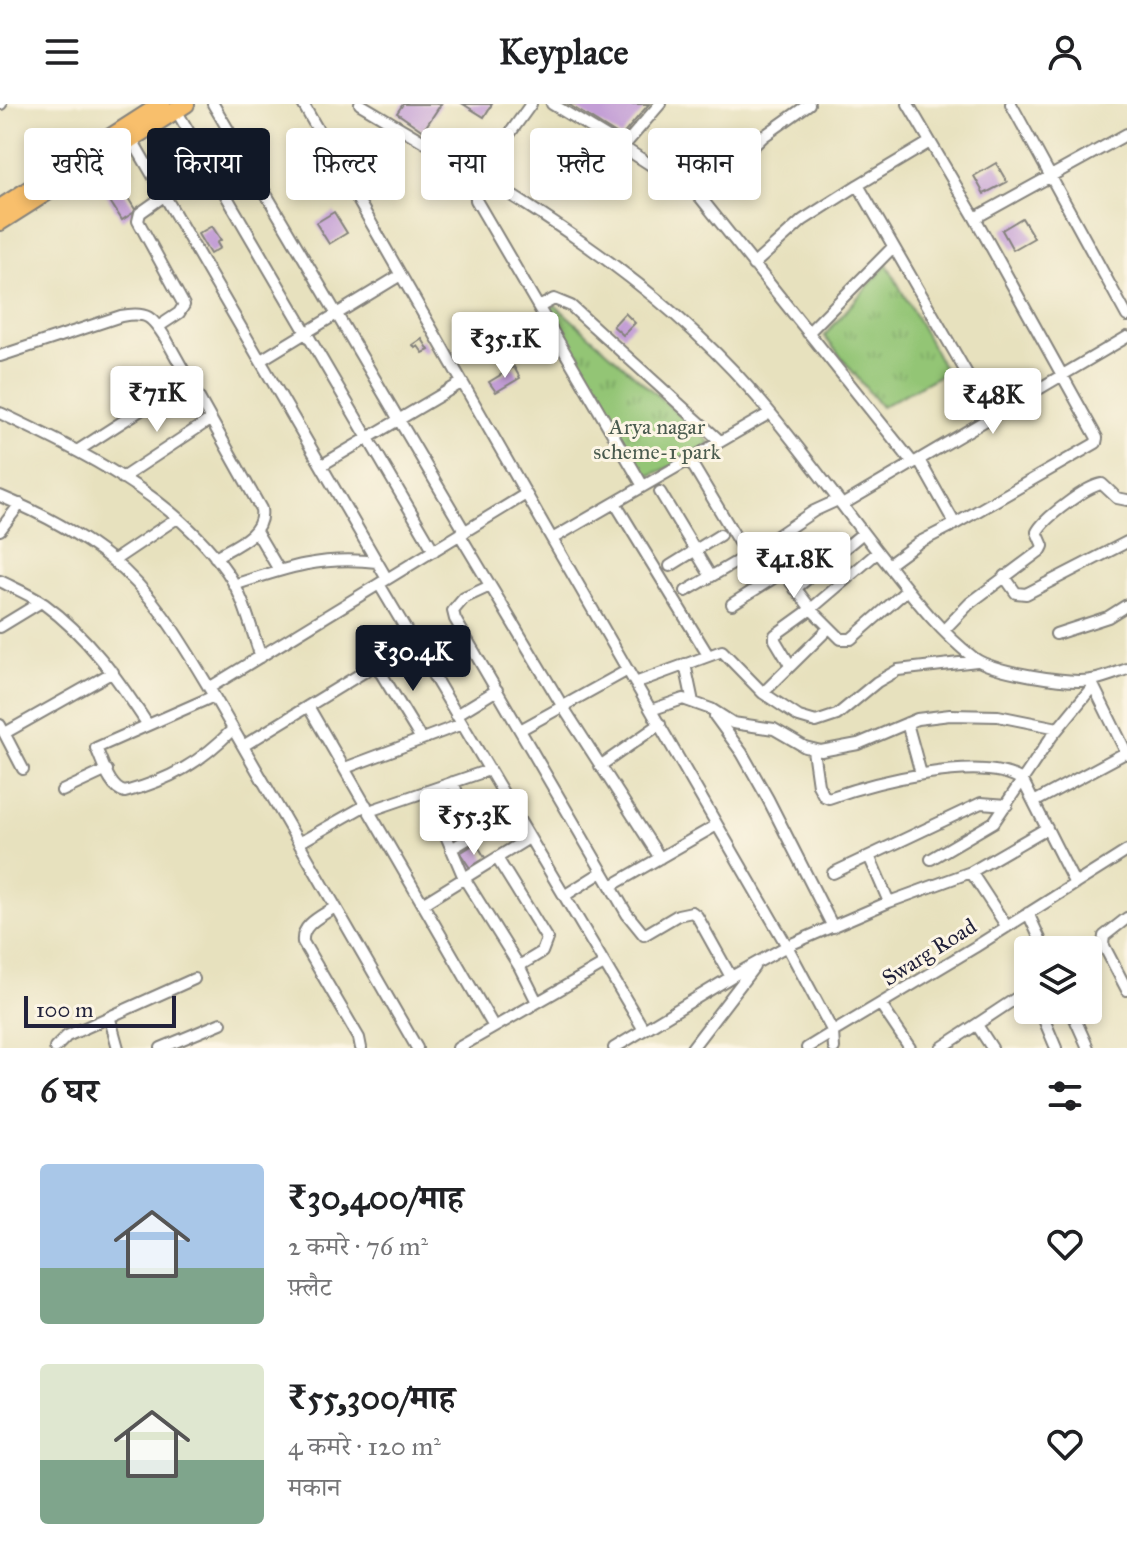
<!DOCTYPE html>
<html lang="hi">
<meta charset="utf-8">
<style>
:root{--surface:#fff;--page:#f2f2f2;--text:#202124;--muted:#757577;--accent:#111827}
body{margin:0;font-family:"IM FELL Great Primer","Noto Serif Devanagari",serif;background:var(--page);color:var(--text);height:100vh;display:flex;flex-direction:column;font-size:30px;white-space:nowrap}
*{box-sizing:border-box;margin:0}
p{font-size:26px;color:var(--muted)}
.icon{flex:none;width:44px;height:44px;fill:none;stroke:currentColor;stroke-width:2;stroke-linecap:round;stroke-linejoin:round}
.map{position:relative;height:944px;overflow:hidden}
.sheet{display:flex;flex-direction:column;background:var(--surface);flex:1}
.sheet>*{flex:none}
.hud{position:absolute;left:24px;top:24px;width:1080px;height:72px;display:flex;gap:16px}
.fabs{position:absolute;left:1014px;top:832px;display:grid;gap:16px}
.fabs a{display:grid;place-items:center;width:88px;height:88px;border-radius:8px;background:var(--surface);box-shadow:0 4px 12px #0003;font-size:40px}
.scale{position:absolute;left:24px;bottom:20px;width:152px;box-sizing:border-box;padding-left:8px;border:4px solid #22223b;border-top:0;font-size:22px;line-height:28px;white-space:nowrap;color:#22223b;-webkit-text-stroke:6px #fcf5e5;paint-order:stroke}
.price{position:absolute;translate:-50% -68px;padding:0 18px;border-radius:8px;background:#fff;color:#222;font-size:26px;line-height:52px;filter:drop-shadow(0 2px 4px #0008)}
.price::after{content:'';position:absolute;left:50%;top:48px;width:24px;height:18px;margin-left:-12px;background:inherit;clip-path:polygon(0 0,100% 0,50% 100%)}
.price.on{background:var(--accent);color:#fff}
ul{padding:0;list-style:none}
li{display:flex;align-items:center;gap:24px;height:200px;padding:0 40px}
li span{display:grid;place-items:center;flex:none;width:224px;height:160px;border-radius:8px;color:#555}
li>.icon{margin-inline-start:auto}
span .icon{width:96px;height:96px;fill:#fffc;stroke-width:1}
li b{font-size:34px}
h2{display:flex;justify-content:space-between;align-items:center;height:96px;padding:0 40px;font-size:34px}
.tag{padding:0 28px;border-radius:8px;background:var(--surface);box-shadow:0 4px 12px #0003;font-size:28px;line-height:72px}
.tag.on{background:var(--accent);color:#fff}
header{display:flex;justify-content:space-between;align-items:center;height:104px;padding:0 40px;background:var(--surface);font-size:36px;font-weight:700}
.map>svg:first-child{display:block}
</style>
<header><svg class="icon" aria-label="menu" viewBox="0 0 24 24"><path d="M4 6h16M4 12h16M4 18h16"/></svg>Keyplace<svg class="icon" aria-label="person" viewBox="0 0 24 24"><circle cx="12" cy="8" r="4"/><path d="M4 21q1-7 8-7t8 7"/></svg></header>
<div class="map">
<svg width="1127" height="944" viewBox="0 0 1127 944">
<defs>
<pattern id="park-tufts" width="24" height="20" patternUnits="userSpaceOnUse" patternTransform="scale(2)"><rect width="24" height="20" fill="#93c575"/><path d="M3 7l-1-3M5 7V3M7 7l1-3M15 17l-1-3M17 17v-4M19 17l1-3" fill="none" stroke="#7ea966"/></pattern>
</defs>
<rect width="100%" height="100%" fill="#fcf5e5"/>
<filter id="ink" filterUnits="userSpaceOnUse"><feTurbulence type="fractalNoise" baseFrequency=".0125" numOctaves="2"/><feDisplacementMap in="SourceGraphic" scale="16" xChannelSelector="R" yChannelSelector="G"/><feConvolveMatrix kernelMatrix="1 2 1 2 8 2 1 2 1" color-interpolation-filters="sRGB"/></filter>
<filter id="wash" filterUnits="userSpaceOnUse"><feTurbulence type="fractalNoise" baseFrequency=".006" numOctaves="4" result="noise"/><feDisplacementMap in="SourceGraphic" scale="32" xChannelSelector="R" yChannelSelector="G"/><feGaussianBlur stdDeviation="1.8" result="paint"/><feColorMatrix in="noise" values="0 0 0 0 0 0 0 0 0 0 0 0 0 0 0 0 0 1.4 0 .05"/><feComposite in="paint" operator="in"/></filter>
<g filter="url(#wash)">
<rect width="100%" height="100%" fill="#e7e1be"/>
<path fill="url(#park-tufts)" stroke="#5a7458" stroke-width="2" d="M 887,160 L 946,268 L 881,303 L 824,232 Z
M 555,201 L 711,339 L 689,355 L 644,374 L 546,207 Z"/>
<g id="blocks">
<path fill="#c39ed6" d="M 403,0 L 441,0 L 423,27 L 397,9 Z
M 463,0 L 492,0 L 484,13 Z
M 568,0 L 649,0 L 621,33 Z
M 996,59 L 1007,78 L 984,90 L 974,72 Z
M 120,81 L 136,107 L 122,116 L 106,91 Z
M 334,108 L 347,129 L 329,140 L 316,119 Z
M 1022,114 L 1034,134 L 1013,146 L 1002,126 Z
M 212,122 L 221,136 L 217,139 L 220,144 L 210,150 L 198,130 Z
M 625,209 L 635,219 L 623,231 L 613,222 Z
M 422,235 L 429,246 L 423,249 L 418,242 L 415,244 L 413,241 Z
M 514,263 L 520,274 L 496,288 L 489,278 Z
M 476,739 L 487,757 L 472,767 L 460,749 Z"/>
</g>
</g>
<g filter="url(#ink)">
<use href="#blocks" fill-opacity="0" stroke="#84827c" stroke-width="2"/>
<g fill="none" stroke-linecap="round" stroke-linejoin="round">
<defs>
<path id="street" d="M 0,0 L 1,0
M 213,0 L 465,428
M 303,0 L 552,435 L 770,309
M 360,0 C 498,82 643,163 750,285 C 799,340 842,403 888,461 C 914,494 941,529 974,554 C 993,568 1069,580 1092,576 C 1104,574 1116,569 1127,565
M 531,0 L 480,71 L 475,82 L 476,96 L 643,382
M 552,0 L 623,43 L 700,93 L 913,359
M 908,0 L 975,114 L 1127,30
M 1011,0 L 1127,212
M 176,6 L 434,447
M 131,34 L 387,475
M 623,43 L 660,0
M 858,81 L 930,38
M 700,93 L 764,32 L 809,0
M 753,161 L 803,116 L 858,81 L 992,313
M 539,203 L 554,195 L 571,202 L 720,337
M 158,223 L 179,209 L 184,201 L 138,117 L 140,109 L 164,92
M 808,229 L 893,143
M 0,252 L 121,212 C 148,207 152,213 166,235 L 261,405 C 265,431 234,442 215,453
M 261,256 L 399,172
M 0,309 C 82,348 173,391 227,468 C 244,493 251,525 261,553
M 77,347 L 189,275
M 689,355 L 747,452
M 919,356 L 955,420 L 1096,339 L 1097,334 L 975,114
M 322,361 L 461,279
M 122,374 L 211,315
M 660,388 L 710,471
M 0,392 C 38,408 79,429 111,455 C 156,491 185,544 214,592 L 417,944
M 615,399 L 708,551
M 842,401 L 1127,233
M 0,426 L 20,400
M 256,427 L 279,466
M 460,431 L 563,603 L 660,754
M 552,435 L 787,842 L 731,873 L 614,944
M 763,441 L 811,505 L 841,535 L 851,535 L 907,486
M 113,457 L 177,414
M 888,461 L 918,439 L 955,420
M 670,462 L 720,431
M 1004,472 L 1016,489 L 1026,490 L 1127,438
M 0,477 C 14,484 31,491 44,500 C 88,532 118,575 148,621
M 379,480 L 644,926
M 234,481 C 285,464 323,451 377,458
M 490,482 L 464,494 L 453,507 L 455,515 L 627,810 L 644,831 L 678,811 L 692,808 L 697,812 L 731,873
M 795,485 L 863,429
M 686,487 L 755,447 L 814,407 L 838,396
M 732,500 L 783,468
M 0,523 L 41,498
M 944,526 L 970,499 L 1041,446 L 1043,442 L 1037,428 C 1044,414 1087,382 1102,380 L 1117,394 L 1127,396
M 1056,530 L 1108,513 L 1127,501
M 685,560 L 693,598
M 376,561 L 421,635
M 790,561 L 775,536 L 775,531 L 811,505 L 878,448
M 1091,577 L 1127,650
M 635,579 L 722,547 L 763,589 L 799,613 L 816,618 L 837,611 L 877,578 L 898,566 L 977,557
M 209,584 L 526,390
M 763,589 L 829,524
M 214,592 L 96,644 C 103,658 109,685 125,688 C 170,676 201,658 233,625
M 308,602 L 494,923
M 651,606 L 683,595 L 711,605 L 733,619 L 774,625 L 805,643 L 821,647 L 858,640 L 917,615 L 950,611 L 998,612 L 1058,624
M 456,611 L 497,586
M 715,612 L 742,649 L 768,695 L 833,823
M 907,619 L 921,670
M 0,621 L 23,665
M 520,626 L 628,566
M 5,629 L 113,568
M 243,642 L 413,538
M 813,646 L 818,681 L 824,692 L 829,694 C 871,679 984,649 1023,677 L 1075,780
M 600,662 L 660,620
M 345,664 L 462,620
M 453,678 L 474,732
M 62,687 L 107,666
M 427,687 L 464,774 L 519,862 L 537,898
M 1034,698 L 1127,648
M 369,707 L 489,666
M 1047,724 L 971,768 L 889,798 L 787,842 L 833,928 L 975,843 L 1127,747
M 299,739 L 366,701
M 451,745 L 514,708
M 869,752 L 889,798
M 497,754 L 547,835 L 542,848 L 519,862
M 931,755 L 994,718 L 1052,632 L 1093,582
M 971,768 L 1007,823
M 833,769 L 981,699 L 1007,701
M 611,782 L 717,721
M 564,792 L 602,768
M 424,799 L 529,734
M 335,803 C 322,812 301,820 303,838 L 359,934 L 361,944
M 1028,809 L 1045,846
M 1127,814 L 1104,832 L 1103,840 L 1127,886
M 881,901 L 910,944
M 1040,906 L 1056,944
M 1071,906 L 1088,944
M 110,915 L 118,944
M 977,921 L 992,944
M 55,944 L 67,932 L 194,875
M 161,944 L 221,919
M 458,944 L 604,860
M 692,944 L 754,863
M 807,944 L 833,928 L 834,944
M 941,944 L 1021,891 L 1028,889"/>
<path id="primary" d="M 0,104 L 162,0
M 0,118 L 186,0"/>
</defs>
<use href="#street" stroke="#84827c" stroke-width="14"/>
<use href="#primary" stroke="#84827c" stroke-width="20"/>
<use href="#street" stroke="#fff" stroke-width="10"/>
<use href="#primary" stroke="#f8bf6c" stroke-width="16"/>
</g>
</g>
<g text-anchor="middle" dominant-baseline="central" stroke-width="6" stroke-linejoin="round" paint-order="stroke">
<g font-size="22" fill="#4a5b4f" stroke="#fcf5e5">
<text x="657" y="322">Arya nagar<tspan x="657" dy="25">scheme-1 park</tspan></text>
</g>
<g font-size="22" fill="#22223b" stroke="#fcf5e5">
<text transform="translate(929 848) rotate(-32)">Swarg Road</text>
</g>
</g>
</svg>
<div class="fabs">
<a><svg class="icon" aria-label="layers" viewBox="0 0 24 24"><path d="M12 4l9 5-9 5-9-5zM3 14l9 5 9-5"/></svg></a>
</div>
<div class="scale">100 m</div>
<b class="price" style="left:505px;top:276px">₹35.1K</b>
<b class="price" style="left:157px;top:330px">₹71K</b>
<b class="price" style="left:993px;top:332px">₹48K</b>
<b class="price" style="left:794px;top:496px">₹41.8K</b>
<b class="price on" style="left:413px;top:589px">₹30.4K</b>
<b class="price" style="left:474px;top:753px">₹55.3K</b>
<div class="hud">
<a class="tag">खरीदें</a>
<a class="tag on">किराया</a>
<a class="tag">फ़िल्टर</a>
<a class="tag">नया</a>
<a class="tag">फ़्लैट</a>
<a class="tag">मकान</a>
</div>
</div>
<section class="sheet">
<h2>6 घर<svg class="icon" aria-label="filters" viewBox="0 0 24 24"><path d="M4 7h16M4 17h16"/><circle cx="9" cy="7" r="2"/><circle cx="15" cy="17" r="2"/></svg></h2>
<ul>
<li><span style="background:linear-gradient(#a9c7e8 65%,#7fa58c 0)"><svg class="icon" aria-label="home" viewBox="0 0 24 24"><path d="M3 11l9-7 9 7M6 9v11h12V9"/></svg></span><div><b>₹30,400/माह</b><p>2 कमरे · 76 m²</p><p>फ़्लैट</p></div><svg class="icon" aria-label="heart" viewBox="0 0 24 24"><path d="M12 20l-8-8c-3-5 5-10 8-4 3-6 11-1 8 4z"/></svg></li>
<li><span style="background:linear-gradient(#dfe7d0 60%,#7fa58c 0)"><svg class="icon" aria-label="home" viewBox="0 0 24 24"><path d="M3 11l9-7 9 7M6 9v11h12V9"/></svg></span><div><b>₹55,300/माह</b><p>4 कमरे · 120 m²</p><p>मकान</p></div><svg class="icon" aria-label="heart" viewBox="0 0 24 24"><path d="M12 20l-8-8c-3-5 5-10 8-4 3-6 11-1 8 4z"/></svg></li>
</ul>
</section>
